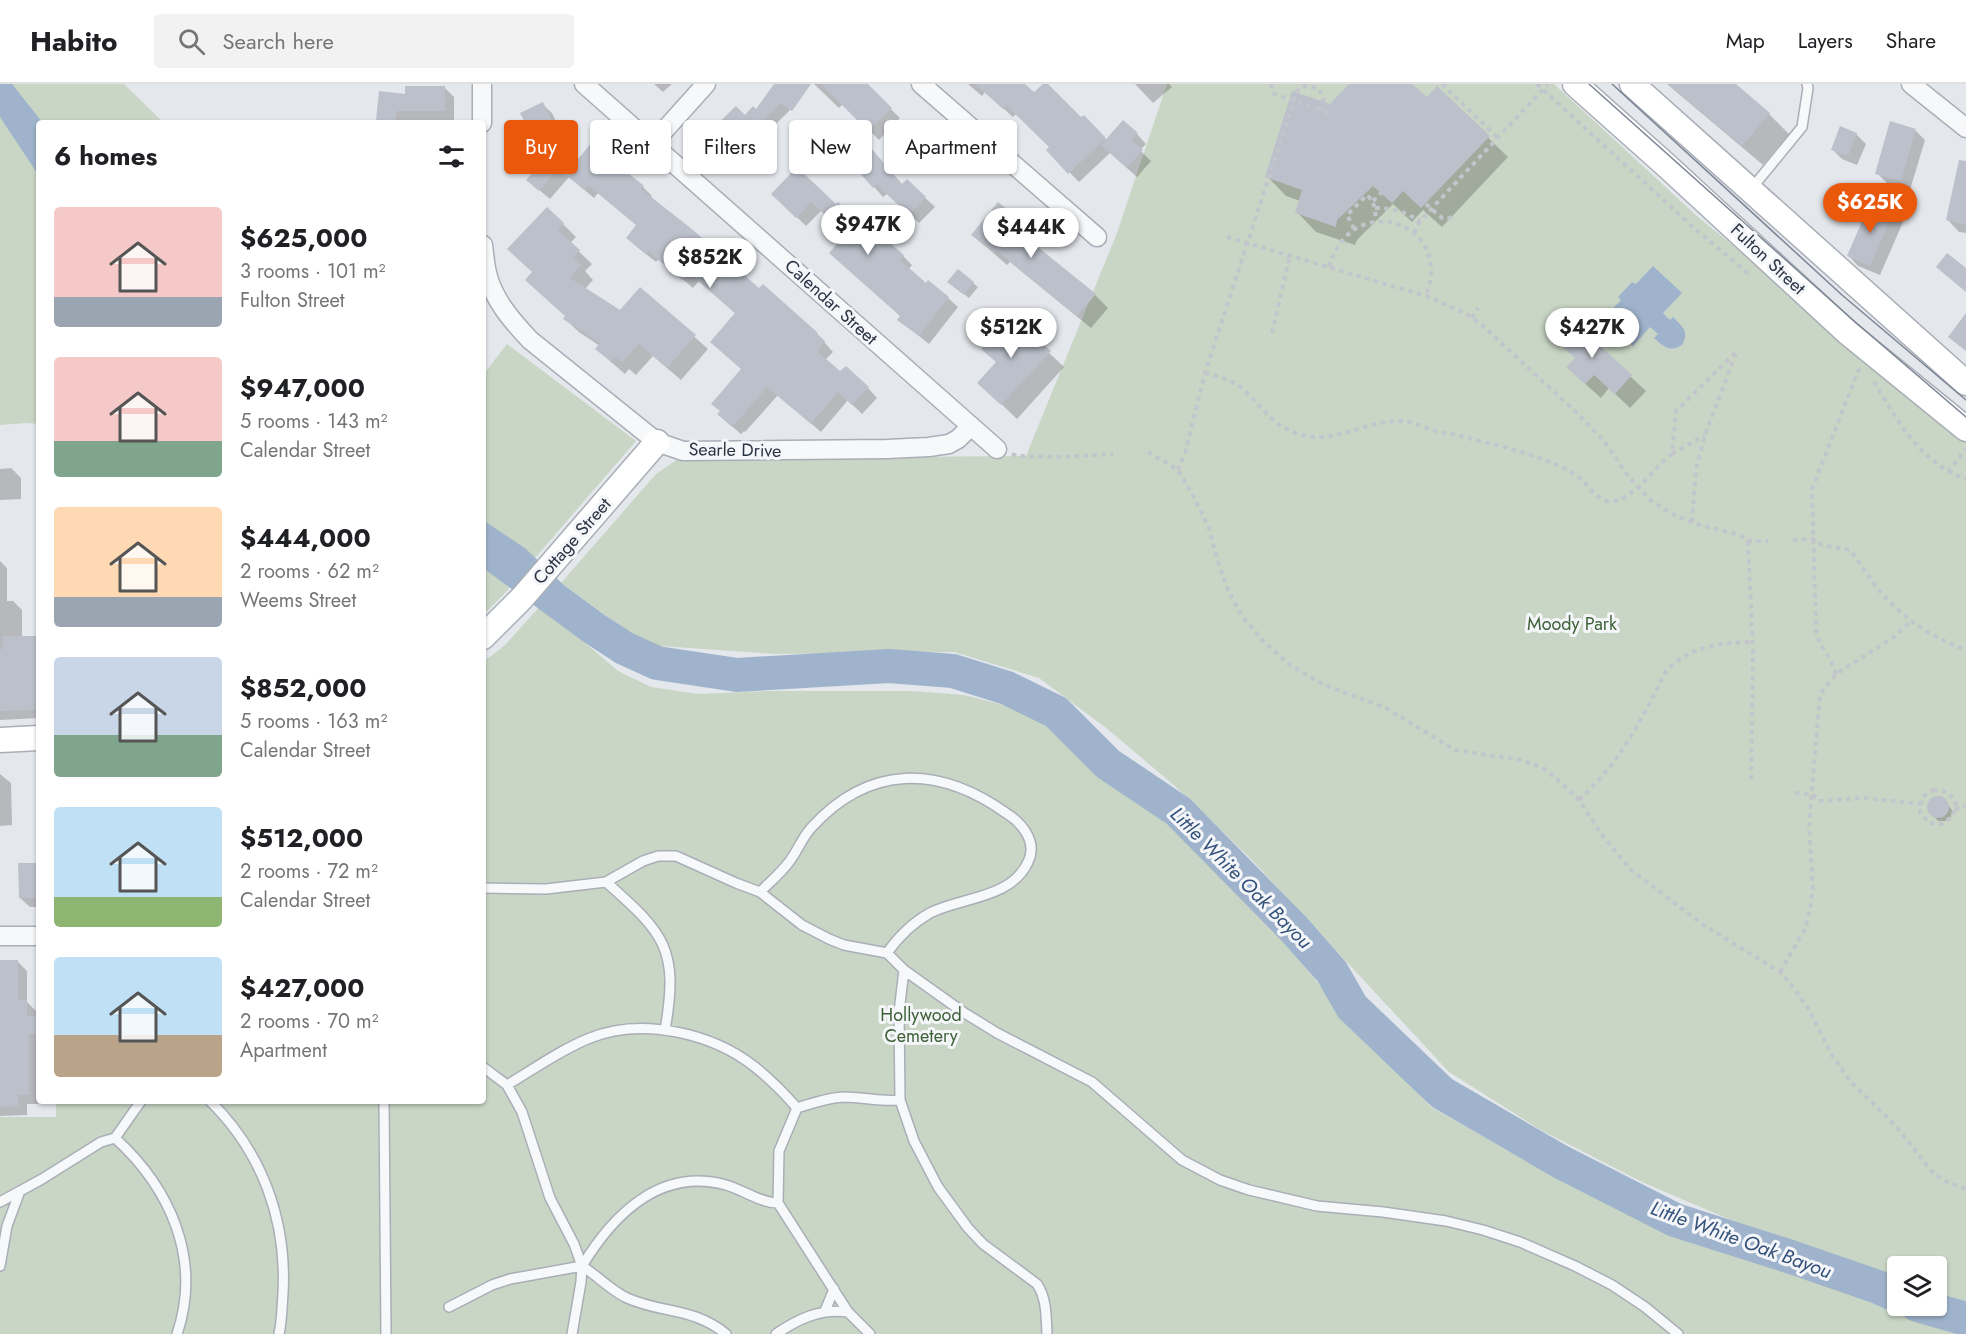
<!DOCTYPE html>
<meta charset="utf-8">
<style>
:root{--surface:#fff;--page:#f2f2f2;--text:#202124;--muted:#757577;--line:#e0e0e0;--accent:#ea580c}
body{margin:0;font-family:Jost,sans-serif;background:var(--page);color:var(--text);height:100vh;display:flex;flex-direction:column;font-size:22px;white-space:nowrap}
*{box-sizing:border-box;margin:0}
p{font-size:20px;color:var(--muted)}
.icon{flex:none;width:33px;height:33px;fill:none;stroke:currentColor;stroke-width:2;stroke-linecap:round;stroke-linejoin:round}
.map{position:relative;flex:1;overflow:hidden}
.sheet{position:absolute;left:36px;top:36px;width:450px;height:984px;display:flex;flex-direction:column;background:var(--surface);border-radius:6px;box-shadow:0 2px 4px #0004}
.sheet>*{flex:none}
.guide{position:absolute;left:504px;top:36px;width:570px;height:54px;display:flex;gap:12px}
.fabs{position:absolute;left:1887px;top:1172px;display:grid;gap:12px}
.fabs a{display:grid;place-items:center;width:60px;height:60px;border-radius:6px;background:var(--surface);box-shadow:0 2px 4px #0004;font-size:30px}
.price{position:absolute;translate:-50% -51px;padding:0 14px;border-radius:21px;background:#fff;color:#222;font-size:20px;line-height:39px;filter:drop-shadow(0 2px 3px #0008)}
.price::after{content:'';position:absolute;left:50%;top:36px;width:18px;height:14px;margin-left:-9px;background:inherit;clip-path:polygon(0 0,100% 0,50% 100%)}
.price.on{background:var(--accent);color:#fff}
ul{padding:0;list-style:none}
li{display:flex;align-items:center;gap:18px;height:150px;padding:0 18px}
li span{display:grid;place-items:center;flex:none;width:168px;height:120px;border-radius:6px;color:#555}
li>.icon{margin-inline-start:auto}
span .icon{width:72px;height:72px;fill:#fffc;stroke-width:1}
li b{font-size:26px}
h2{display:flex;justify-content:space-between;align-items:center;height:72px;padding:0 18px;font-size:26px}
.tag{padding:0 21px;border-radius:6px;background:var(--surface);box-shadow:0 2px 4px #0004;font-size:21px;line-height:54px}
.tag.on{background:var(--accent);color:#fff}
header{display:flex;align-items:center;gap:36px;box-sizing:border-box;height:84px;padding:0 30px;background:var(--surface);border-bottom:2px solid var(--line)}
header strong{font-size:28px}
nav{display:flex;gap:33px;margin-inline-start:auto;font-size:21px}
.search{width:420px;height:54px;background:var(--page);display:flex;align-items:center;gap:15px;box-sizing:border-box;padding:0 21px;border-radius:6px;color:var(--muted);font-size:22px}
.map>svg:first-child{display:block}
</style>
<header>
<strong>Habito</strong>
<div class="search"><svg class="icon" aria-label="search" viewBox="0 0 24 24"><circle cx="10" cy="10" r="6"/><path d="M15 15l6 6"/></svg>Search here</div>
<nav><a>Map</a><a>Layers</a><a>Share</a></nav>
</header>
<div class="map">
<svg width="1966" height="1250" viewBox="0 0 1966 1250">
<rect width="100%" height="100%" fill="#e4e7ec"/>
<path fill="#c9d6c5" d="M 0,0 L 124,0 L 164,39 L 39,39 L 39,340 L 26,339 L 0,341 Z
M 1167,0 L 1554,0 L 1698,133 L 1966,351 L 1966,1221 L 1937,1210 L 1936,1182 L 1898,1182 L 1897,1195 L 1740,1140 L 1642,1098 L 1539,1045 L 1449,988 L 1251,775 L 1175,702 L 1105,643 L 1039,594 L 954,568 L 776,570 L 647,561 L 561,499 L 656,390 L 678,375 L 1026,372 L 1117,149 Z
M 507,260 L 636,357 L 503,511 L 483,531 L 483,291 Z
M 541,521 L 618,587 L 651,603 L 698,610 L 769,607 L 912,607 L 964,611 L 1016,624 L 1049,640 L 1167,736 L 1199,772 L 1279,851 L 1348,936 L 1431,1023 L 1539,1084 L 1639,1130 L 1806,1192 L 1966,1247 L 1966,1250 L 0,1250 L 0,1033 L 56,1033 L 56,1017 L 483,1017 L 483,578 L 505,561 Z"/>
<path fill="#9fb4cc" d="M 0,0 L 12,0 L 43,39 L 39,39 L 39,92 L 0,33 Z
M 1653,182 L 1682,209 L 1663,229 L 1670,236 L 1673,233 C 1682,242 1690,248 1682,261 C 1670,269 1663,262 1654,254 L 1658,250 L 1650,243 L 1633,262 L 1603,235 L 1621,216 L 1618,213 L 1632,198 L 1636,200 Z
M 483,436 L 526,465 L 568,505 L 549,527 L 483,478 Z"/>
<path fill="#0003" d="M 654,0 L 672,0 L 663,8 Z
M 775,0 L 798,18 L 736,80 L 707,52 L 756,28 Z
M 814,0 L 854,0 L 874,9 L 900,34 L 879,56 L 843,20 L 839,24 Z
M 968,0 L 1022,0 L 1034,10 L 1045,0 L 1081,35 L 1084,33 L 1107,57 L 1137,50 L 1146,60 L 1140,66 L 1151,77 L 1137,93 L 1110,69 L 1079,98 L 1048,66 L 1051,63 L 1017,29 L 1013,33 L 985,8 L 982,12 Z
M 1135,0 L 1169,0 L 1172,3 L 1153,19 Z
M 1351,0 L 1409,0 L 1427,15 L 1437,4 L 1508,73 L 1442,143 L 1423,126 L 1412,138 L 1393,120 L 1357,156 L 1355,161 L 1316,148 L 1297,128 L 1300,117 L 1286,112 L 1267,92 Z
M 1667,0 L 1733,0 L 1769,30 L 1789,50 L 1763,81 Z
M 445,4 L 454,13 L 454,36 L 406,36 L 405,39 L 381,39 L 377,36 L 407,11 Z
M 542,20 L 552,29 L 576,79 L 593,59 L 643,103 L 652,112 L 650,114 L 759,206 L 817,250 L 833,268 L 825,276 L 840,289 L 868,304 L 877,314 L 862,330 L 848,316 L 821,348 L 778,311 L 745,348 L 744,347 L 741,350 L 728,339 L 742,286 L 736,230 L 699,197 L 693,204 L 659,175 L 656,178 L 637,163 L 628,154 L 638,142 L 598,109 L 594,114 L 569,93 L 550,115 L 538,105 L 546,76 Z
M 1915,46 L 1925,56 L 1910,106 L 1888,100 L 1878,90 Z
M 1856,50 L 1866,60 L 1857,81 L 1842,75 L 1832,65 Z
M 853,79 L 903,101 L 907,97 L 935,123 L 919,139 L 888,109 L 883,113 Z
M 1966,108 L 1966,149 L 1959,148 L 1948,136 Z
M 773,110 L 836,122 L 903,172 L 912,181 L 908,186 L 926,201 L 928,198 L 948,214 L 958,223 L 929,260 L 899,236 L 902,233 L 848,150 L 822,126 L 806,142 Z
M 998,120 L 1032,150 L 1027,157 L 1095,211 L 1108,224 L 1091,244 L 1010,178 L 1007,181 L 973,151 Z
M 1893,129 L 1903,138 L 1880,191 L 1858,182 L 1849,172 Z
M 563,140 L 576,153 L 570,159 L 592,180 L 585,187 L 593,196 L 585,205 L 621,228 L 641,205 L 708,265 L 681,296 L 653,272 L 636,291 L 629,285 L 625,290 L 611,278 L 600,262 L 579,248 L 565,235 L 567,233 L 534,189 L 523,178 Z
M 958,187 L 978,203 L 969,214 L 954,202 Z
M 1012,234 L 1064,283 L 1017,335 L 994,313 Z
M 1573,239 L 1646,307 L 1630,324 L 1609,304 L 1601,314 L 1583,298 L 1576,275 Z
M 11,384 L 21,394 L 21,415 L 0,416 L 0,385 Z
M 0,477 L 7,484 L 7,517 L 13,517 L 22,526 L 22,554 L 39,554 L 39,634 L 0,636 Z
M 0,690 L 11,699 L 12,741 L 0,742 Z
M 1935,714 L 1943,715 L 1952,726 L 1951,733 L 1945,737 L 1938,737 L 1929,726 L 1930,718 Z
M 39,781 L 39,823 L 30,823 L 20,814 Z
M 17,877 L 27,887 L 27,918 L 36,927 L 36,933 L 39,933 L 38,1020 L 27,1020 L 27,1031 L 0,1032 L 0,878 Z"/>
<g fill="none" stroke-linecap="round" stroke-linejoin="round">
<path stroke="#9fb4cc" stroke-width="34" d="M 483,463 L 595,545 L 624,564 L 657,579 L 737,591 L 889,582 L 953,587 L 1007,604 L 1056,628 L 1108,680 L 1178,727 L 1294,845 L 1332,888 L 1352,923 L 1442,1009 L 1561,1078 L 1675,1136 L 1791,1173 L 1878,1203 L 1898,1212
M 1917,1221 L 1966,1235"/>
</g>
<path fill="#bbc0ca" d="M 774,0 L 811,0 L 792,27 L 781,19 L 726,73 L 705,52 L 736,22 L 745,31 L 753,22 L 756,25 Z
M 821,0 L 868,0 L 892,24 L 868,47 Z
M 975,0 L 1025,0 L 1034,8 L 1043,0 L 1048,0 L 1081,33 L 1084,31 L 1106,54 L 1068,90 L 1046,66 L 1049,63 L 1006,21 L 1003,25 Z
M 1349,0 L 1412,0 L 1427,13 L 1437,2 L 1490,52 L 1421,124 L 1403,107 L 1392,119 L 1373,102 L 1337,136 L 1336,143 L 1295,129 L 1302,106 L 1265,93 L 1292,7 L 1330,20 Z
M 1668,0 L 1736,0 L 1770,29 L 1742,62 Z
M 405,2 L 445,2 L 445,27 L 397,27 L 395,38 L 376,36 L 379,7 L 405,10 Z
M 543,18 L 573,81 L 593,57 L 611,72 L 610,74 L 644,102 L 641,105 L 693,146 L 759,204 L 763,200 L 818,249 L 817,250 L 825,257 L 817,267 L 840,287 L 846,282 L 869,303 L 852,321 L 838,308 L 811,340 L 767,303 L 735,340 L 734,339 L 731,342 L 717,330 L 720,327 L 711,320 L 741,285 L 710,258 L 735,229 L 689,189 L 682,196 L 648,167 L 646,170 L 626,154 L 636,141 L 588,101 L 585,104 L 587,108 L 558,85 L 539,107 L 526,96 L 544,76 L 520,29 Z
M 1123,36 L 1138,49 L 1131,56 L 1143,66 L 1127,84 L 1101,61 Z
M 1890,37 L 1916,45 L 1901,97 L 1875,90 Z
M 1840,42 L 1857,49 L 1848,72 L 1831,66 Z
M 870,63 L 902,100 L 907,95 L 926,113 L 909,131 L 877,101 L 873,104 L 851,79 Z
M 1959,76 L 1966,77 L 1966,141 L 1946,136 Z
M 797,83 L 836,120 L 838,118 L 858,137 L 860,134 L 904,171 L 900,176 L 926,199 L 928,196 L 949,213 L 919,252 L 897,236 L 900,232 L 829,169 L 846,150 L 811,118 L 796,134 L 771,110 Z
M 1871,117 L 1894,127 L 1870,182 L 1847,172 Z
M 998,118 L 1020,136 L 1014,144 L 1096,210 L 1077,232 L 996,166 L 994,169 L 971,151 Z
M 547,123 L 564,139 L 558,146 L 580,166 L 573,173 L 581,181 L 570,194 L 620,226 L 640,203 L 696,251 L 667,284 L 639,260 L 622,278 L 615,273 L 611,278 L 595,265 L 600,259 L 563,235 L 565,232 L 525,196 L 532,188 L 507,165 Z
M 1947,169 L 1966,184 L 1966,208 L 1936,183 Z
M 958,185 L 974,198 L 964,211 L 947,198 Z
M 1966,229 L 1966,267 L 1948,253 Z
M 1012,232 L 1051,267 L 1001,321 L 977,299 L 996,278 L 981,265 Z
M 1573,237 L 1632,291 L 1615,310 L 1594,291 L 1585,300 L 1566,283 L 1575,274 L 1555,256 Z
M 3,552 L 39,552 L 39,626 L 0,627 L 0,565 L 3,565 Z
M1927 723a11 11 0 1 1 22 0a11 11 0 1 1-22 0Z
M 18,779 L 39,779 L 39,814 L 19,814 Z
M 0,876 L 18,876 L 18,916 L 27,916 L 27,932 L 39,932 L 39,950 L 29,950 L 29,1011 L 18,1011 L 18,1022 L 0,1023 Z"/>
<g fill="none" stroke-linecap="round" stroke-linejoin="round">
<defs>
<path id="lane" d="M 1752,104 L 1802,43 L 1808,4 L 1807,0
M 606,798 C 665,850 679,865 665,946
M 483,804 L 546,805 L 606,798 L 643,777 L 658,772 L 676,772 L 736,799 L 760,808 L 802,841 L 829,855 L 844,861 L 887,869 L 904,886 L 963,928 L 997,949 L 1092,998 L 1182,1076 L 1220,1096 L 1249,1106 L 1317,1122 L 1383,1128 L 1446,1137 L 1483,1146 L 1520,1158 L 1575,1182 L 1612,1201 L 1645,1223 L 1678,1250
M 760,808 C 770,798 781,789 789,778 C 797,768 802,754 811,744 C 869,680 938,681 1006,729 C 1022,739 1038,758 1028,778 C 1011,815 961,813 930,829 C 912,839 899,852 887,869
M 904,886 L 899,928 L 900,1016 L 914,1057 L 938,1103 L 968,1144 L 983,1160 L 1037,1200 C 1047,1215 1046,1233 1047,1250
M 483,983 L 507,1001 L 522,1028 L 550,1114 L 574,1160 L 582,1182 L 581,1198 L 572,1250
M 507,1001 C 534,985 560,966 590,954 C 642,933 712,949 755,983 C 770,995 784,1009 797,1024 L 779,1067 L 778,1119 L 848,1228 L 870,1250
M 210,1017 C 262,1068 287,1136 283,1209 C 282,1223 282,1237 279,1250
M 384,1017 L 386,1250
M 797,1024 C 812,1019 828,1014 843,1013 C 863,1013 881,1018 900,1016
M 115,1054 C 171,1105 202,1176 177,1250
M 0,1118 L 42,1095 L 101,1058 L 115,1054 L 141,1017
M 0,1182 L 7,1142 L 20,1107
M 582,1182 C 598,1192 610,1206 627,1214 C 663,1230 693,1223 726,1250
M 449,1223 L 492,1201 L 510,1195 L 582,1182 C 613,1131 660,1083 726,1101 C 743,1106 761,1119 778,1119
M 825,1227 L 834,1205
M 776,1250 C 798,1235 821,1224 848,1228"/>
<path id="street" d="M 584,0 L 997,365
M 921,0 L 1097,153
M 1911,0 L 1966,44
M 482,39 L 482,0
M 653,59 L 706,0
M 483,161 C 484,170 485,180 487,189 C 493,215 512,237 530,256 L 657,358 L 683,367 L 887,365 L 929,363 L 949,360 L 958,355 L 971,342
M 0,852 L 39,852"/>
<path id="secondary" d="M 1575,0 L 1667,82 L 1848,249 L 1966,345
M 1632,0 L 1966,299
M 483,553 L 522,514 L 657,358
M 0,656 L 39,654"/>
</defs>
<use href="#lane" stroke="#a9aeb7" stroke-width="12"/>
<use href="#street" stroke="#a9aeb7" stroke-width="21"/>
<use href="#secondary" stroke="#a9aeb7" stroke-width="27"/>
<path stroke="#c2c5cb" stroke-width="4" stroke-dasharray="4.5 4.5" stroke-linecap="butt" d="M 1271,0 L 1274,10 L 1328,29
M 1442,0 L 1498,54
M 1537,0 L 1694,144 L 1749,190
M 1373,117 L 1381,109
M 1426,120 L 1442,134 L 1448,135 L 1452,132
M 1375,124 C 1393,124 1405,128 1420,137
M 1354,145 L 1347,131 L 1367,111 C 1375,119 1375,125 1376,137
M 1414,149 L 1420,137 L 1548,0
M 1227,153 L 1426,212 L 1465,229 L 1483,242 L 1577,329 L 1605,358 L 1628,392 L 1650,416 L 1674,431 L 1696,440 L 1740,451 L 1748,457 L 1768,457
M 1329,183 C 1351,104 1455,137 1426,212
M 1472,234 L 1478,224
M 1272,249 L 1290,171
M 1205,289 C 1216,292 1230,295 1239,302 C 1257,316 1269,338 1291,347 C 1331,365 1360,337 1399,337 C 1417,336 1433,350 1452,350 C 1486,359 1557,373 1582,396 C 1590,404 1601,421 1615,417 C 1639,410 1653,384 1672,370 L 1676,327 L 1737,267
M 1874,298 C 1897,336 1921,380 1966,395
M 1148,368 L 1178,386 L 1191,408 L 1209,444 L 1217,475 L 1228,506 L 1241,531 L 1265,559 L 1290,581 L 1324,601 L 1386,624 L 1455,666 L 1520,676 L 1542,683 L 1557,695 L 1579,716 L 1602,751 L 1631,786 L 1705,842 L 1780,888 L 1790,899 L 1808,924 L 1832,971 L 1850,997 L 1895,1041 L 1933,1089 L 1945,1097 L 1966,1105
M 1012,370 L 1017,372 L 1059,373 L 1113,370
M 1672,370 L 1705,351
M 1178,386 L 1185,369 L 1205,289 L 1297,7 L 1303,2 L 1318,4 L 1324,14 L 1320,26
M 1948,388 L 1966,365
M 1692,438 L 1696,385 L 1705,351 L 1736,269
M 1793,456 L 1813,455 L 1822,461 L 1850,466 C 1863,482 1873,501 1887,515 C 1911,540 1934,554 1966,566
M 1748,457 L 1753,568 L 1751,695
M 1836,590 C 1832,573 1819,564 1816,546 L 1812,405 L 1858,287 L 1861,285
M 1933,706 L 1947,708 L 1956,718 L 1953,732 L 1942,740 L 1929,739 L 1920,728 L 1922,713 Z
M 1795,709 L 1812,710 L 1819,717 L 1864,714 L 1921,720
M 1579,716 C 1622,676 1640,638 1666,587 C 1690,562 1718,559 1752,558
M 1955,724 L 1961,725 L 1966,722
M 1780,888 L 1805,845 L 1810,825 L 1813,805 L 1809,742 L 1820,610 L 1836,590 L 1894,553 L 1912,536"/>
<use href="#lane" stroke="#f7f8fa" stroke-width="9"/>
<use href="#street" stroke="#f7f8fa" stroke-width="18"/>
<use href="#secondary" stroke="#fff" stroke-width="24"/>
<path stroke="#7d8696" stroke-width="1.5" d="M 1589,0 L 1854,237 L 1966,333
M 1612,0 L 1842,211 L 1966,316"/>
</g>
<g text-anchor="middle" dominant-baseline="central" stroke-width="6" stroke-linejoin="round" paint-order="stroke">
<g font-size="18" fill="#2b3445" stroke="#f4f6f9">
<text transform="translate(1768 175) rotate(43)">Fulton Street</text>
<text transform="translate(831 218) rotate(42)">Calendar Street</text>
<text transform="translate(735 366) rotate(1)">Searle Drive</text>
<text transform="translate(572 457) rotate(-49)">Cottage Street</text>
</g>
<g font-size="18" fill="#3f6138" stroke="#f4f6f9">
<text x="1572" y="540">Moody Park</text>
<text x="921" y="931">Hollywood<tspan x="921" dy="21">Cemetery</tspan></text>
</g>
<g font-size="20" font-style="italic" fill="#34527a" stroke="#f4f6f9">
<text transform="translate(1241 794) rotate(45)">Little White Oak Bayou</text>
<text transform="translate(1741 1156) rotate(20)">Little White Oak Bayou</text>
</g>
</g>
</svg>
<div class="fabs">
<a><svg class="icon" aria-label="layers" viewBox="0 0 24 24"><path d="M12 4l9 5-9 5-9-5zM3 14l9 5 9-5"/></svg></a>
</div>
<b class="price on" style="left:1870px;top:150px">$625K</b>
<b class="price" style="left:868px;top:172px">$947K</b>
<b class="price" style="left:1031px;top:175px">$444K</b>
<b class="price" style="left:710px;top:205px">$852K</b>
<b class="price" style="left:1011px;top:275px">$512K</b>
<b class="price" style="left:1592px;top:275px">$427K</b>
<div class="guide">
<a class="tag on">Buy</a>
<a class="tag">Rent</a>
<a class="tag">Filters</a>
<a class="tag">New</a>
<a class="tag">Apartment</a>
</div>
<section class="sheet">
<h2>6 homes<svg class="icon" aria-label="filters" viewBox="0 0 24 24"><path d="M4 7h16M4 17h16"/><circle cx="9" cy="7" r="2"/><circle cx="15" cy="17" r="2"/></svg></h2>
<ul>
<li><span style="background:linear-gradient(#f6c9c9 75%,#9aa5b1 0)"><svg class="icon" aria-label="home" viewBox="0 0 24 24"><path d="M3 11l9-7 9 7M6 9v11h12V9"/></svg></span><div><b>$625,000</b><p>3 rooms · 101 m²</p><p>Fulton Street</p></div></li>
<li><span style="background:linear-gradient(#f6c9c9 70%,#7fa58c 0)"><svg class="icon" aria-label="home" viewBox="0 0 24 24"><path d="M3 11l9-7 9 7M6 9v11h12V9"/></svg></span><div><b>$947,000</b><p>5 rooms · 143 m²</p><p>Calendar Street</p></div></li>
<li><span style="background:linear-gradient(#ffd9b3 75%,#9aa5b1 0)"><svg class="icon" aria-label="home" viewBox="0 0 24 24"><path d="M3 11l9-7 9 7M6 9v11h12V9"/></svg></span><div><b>$444,000</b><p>2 rooms · 62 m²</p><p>Weems Street</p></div></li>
<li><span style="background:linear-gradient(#c9d6e8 65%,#7fa58c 0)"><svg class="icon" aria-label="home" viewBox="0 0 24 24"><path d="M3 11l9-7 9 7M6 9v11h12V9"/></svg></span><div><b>$852,000</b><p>5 rooms · 163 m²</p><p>Calendar Street</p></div></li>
<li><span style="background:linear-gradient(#bfe0f5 75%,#8fb573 0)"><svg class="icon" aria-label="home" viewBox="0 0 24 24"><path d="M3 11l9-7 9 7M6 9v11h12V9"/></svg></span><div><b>$512,000</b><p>2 rooms · 72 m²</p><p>Calendar Street</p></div></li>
<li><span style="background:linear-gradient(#bfe0f5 65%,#b9a48a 0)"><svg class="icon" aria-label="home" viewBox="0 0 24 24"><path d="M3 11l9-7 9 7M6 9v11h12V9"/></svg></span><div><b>$427,000</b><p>2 rooms · 70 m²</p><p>Apartment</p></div></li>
</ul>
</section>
</div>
